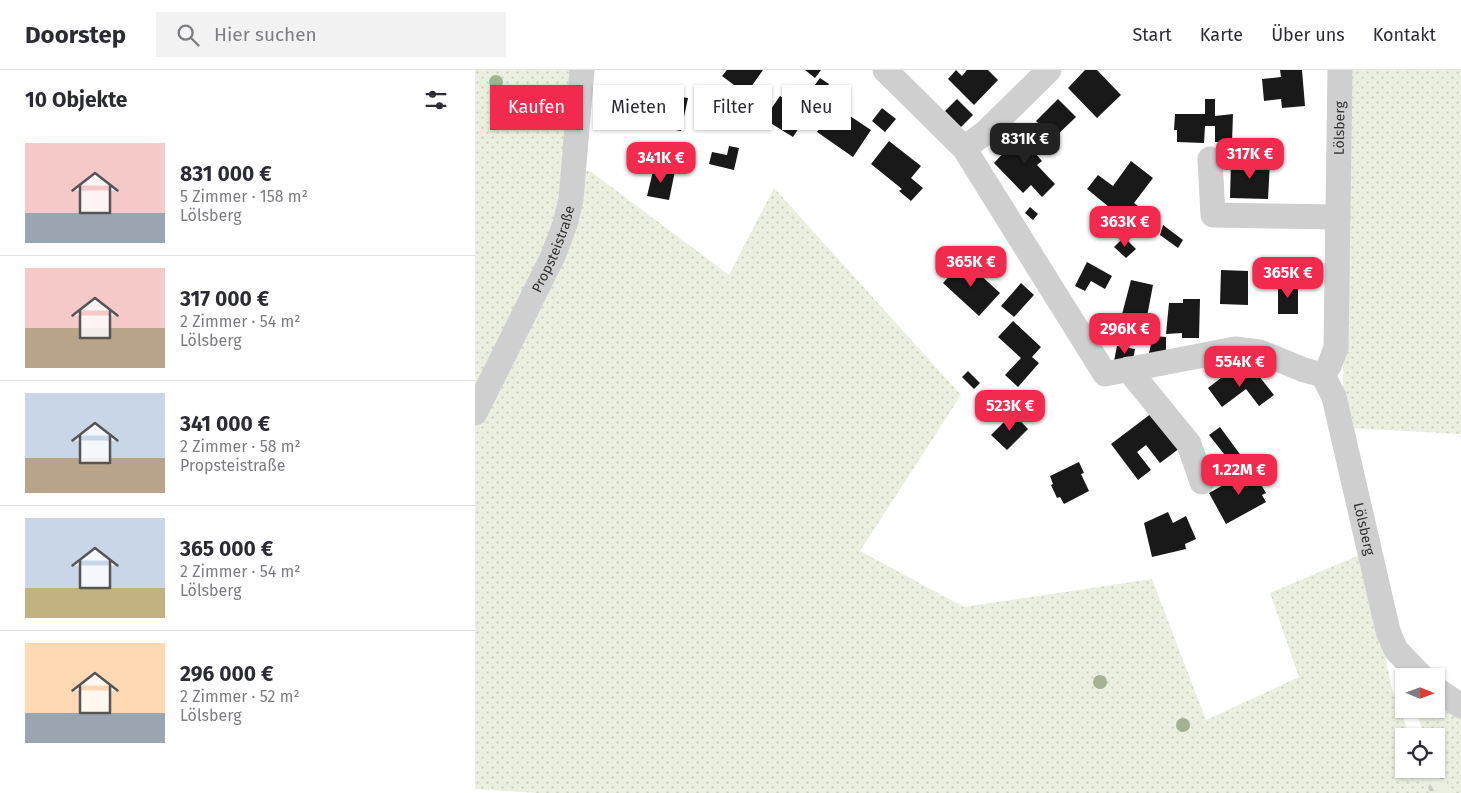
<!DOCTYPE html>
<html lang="de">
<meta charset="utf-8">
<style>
:root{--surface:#fff;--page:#f2f2f3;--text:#2b2b33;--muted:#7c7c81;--line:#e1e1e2;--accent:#f22b4e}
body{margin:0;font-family:"Fira Sans",sans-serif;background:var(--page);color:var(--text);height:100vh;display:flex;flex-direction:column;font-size:19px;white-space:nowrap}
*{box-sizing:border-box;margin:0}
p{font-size:16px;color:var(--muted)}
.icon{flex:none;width:28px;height:28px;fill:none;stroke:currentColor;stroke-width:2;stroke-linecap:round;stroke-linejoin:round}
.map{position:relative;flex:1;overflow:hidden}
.panel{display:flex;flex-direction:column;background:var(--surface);width:475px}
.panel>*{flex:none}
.hud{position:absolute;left:15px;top:15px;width:475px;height:45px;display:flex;gap:10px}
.needle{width:32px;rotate:91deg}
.controls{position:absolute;left:920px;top:598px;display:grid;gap:10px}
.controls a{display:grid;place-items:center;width:50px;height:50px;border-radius:0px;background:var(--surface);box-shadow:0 1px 4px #0004;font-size:25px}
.price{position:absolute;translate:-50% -42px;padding:0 11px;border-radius:10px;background:var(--accent);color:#fff;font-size:16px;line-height:32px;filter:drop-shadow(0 1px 2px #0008)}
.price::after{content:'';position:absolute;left:50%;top:30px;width:15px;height:11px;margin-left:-8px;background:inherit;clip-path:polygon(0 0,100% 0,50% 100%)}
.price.on{background:#222;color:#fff}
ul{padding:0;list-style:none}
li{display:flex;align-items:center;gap:15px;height:125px;padding:0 25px}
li+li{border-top:1px solid var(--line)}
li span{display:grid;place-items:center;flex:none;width:140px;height:100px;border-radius:0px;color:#555}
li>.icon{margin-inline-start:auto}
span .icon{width:60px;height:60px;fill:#fffc;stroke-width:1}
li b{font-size:21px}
h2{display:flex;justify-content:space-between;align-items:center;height:60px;padding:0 25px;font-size:21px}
.chip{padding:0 18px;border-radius:0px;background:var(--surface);box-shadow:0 1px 4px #0004;font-size:18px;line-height:45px}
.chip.on{background:var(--accent);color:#fff}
header{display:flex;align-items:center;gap:30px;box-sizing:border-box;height:70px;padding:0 25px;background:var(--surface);border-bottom:1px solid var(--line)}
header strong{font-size:24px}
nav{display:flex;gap:28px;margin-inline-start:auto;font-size:18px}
.search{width:350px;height:45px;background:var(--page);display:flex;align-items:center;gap:12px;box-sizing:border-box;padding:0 18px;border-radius:0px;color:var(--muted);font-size:19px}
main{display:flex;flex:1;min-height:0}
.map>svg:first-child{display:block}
</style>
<header>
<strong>Doorstep</strong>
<div class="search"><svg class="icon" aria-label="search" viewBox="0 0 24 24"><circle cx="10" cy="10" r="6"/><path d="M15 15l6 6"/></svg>Hier suchen</div>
<nav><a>Start</a><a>Karte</a><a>Über uns</a><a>Kontakt</a></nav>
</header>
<main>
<section class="panel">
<h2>10 Objekte<svg class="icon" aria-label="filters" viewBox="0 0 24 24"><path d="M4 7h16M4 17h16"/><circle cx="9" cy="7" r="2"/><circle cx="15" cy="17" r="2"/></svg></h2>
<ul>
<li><span style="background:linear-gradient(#f6c9c9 70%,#9aa5b1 0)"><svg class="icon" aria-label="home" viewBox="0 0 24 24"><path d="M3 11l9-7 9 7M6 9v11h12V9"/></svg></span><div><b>831 000 €</b><p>5 Zimmer · 158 m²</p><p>Lölsberg</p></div></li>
<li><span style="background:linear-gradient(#f6c9c9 60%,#b9a48a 0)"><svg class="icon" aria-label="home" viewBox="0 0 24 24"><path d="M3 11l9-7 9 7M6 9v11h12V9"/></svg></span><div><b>317 000 €</b><p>2 Zimmer · 54 m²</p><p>Lölsberg</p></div></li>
<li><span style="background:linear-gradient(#c9d6e8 65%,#b9a48a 0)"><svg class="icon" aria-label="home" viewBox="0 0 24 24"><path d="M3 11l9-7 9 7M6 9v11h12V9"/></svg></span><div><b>341 000 €</b><p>2 Zimmer · 58 m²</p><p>Propsteistraße</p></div></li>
<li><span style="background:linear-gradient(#c9d6e8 70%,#c2b280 0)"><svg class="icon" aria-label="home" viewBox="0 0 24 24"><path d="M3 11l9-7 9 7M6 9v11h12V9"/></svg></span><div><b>365 000 €</b><p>2 Zimmer · 54 m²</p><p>Lölsberg</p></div></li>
<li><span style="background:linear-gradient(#ffd9b3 70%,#9aa5b1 0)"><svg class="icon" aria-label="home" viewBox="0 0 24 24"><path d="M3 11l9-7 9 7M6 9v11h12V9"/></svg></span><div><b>296 000 €</b><p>2 Zimmer · 52 m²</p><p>Lölsberg</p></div></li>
</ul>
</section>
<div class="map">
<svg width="986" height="723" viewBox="0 0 986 723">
<defs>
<pattern id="grass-dots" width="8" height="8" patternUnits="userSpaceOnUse" patternTransform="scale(1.25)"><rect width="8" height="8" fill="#eaefe0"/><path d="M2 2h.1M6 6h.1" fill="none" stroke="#c9cdc1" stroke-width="1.8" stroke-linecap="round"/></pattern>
<pattern id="forest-firs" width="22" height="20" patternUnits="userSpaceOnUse" patternTransform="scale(1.25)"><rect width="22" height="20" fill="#eaefe0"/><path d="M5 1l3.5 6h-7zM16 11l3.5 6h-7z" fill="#c9cdc1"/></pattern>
</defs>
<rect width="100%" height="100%" fill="#fff"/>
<path fill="url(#grass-dots)" d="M 0,0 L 97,0 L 90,99 L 115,101 L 254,205 L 299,118 L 486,325 L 385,481 L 489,537 L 677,509 L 731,650 L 824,607 L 795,523 L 889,483 L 917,619 L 935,666 L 929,666 L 929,699 L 946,699 L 955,723 L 63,723 L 0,719 Z
M 872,0 L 986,0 L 986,364 L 875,358 L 868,326 Z
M 961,628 L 986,646 L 986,723 L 976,723 L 961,690 L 961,666 L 951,666 L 939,639 L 961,639 Z"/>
<path fill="url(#forest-firs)" d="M 961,690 L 976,723 L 955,723 L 946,699 L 961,699 Z"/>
<path fill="#191919" d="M 252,0 L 288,0 L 271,24 L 247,6 Z
M 330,0 L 346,0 L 340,8 Z
M 481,0 L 487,6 L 492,0 L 513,0 L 523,10 L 499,35 L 473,9 Z
M 610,0 L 622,0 L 646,25 L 622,48 L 593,18 Z
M 805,0 L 827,0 L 830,36 L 807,38 L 806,29 L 789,31 L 787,9 L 806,7 Z
M 345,8 L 354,14 L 344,27 L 336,20 Z
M 195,25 L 213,28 L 206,61 L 178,56 L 181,43 L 190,45 Z
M 305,26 L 333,44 L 318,67 L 289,49 Z
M 482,29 L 498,45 L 486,57 L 470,41 Z
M 583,29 L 601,47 L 579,68 L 561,51 Z
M 730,29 L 740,29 L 740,46 L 758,44 L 757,72 L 740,72 L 740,56 L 730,56 L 729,73 L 702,72 L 702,60 L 699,60 L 700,44 L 730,44 Z
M 360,36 L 396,60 L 378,87 L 342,62 Z
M 407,38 L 421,49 L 410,62 L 397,51 Z
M 550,60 L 567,78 L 561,84 L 567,91 L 562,95 L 580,114 L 567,127 L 556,115 L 548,123 L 519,93 Z
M 414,71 L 446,96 L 436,108 L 448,118 L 436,131 L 424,121 L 427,119 L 396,94 Z
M 254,76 L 264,78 L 259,100 L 234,94 L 237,82 L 252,85 Z
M 656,91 L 678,108 L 659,133 L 663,136 L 657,143 L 653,140 L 633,166 L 620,155 L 634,137 L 612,119 L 623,105 L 638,116 Z
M 756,91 L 795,92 L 793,129 L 755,128 Z
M 179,97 L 200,101 L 194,130 L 172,126 Z
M 555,137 L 563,144 L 558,150 L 550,143 Z
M 688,155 L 708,170 L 703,178 L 685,165 Z
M 649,167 L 661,179 L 651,188 L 639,177 Z
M 489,190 L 525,223 L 504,246 L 468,213 Z
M 612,192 L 637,206 L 630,219 L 616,211 L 610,221 L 600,216 Z
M 746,200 L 773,201 L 773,235 L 745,234 Z
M 656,210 L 678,215 L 670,257 L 645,252 Z
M 546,213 L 559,225 L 539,247 L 526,236 Z
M 803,213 L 823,214 L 823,244 L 803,244 Z
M 708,229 L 725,229 L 724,268 L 707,268 L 707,263 L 691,264 L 694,233 L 708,233 Z
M 538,251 L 566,277 L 557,287 L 564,293 L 543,317 L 530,305 L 546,288 L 523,267 Z
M 678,266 L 691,267 L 691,286 L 672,291 Z
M 642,276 L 660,279 L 657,295 L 639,291 Z
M 759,295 L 769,309 L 780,301 L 799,325 L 784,336 L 771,319 L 747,337 L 733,318 L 751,304 L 753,308 L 757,305 L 754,299 Z
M 493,301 L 505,313 L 499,319 L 487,307 Z
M 538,343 L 553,359 L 532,380 L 516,365 Z
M 677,343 L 705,378 L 685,393 L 671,375 L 662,382 L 676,400 L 663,410 L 636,374 Z
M 745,357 L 767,387 L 757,394 L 734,365 Z
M 604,392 L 609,403 L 606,404 L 614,421 L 589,434 L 585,427 L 582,428 L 576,415 L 578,414 L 575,406 Z
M 777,399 L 791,423 L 787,425 L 791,432 L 751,454 L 734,423 Z
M 693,442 L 698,453 L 711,446 L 721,469 L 710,474 L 711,479 L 677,487 L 669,453 Z"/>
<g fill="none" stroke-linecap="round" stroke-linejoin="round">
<g stroke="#cfcfcf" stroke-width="25">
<path id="s1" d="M 410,0 L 489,78 L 630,304 L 760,279 L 785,282 L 829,300 L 848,305 L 859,327 L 913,561 L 921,580 L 946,606"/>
<path d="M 489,78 L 510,63 L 574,0"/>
<path d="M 735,89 L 738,145 L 863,147"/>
<path d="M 653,299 L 714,374 L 727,412"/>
<path id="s2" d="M 848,305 L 854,296 L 861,278 L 865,0"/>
<path id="s3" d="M 0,343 L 78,186 L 90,154 L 96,129 L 107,0"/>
<path d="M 961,619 L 986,636"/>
</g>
</g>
<g fill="#a4b193">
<circle cx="21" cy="12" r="7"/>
<circle cx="625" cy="612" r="7"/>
<circle cx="708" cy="655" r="7"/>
</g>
<g text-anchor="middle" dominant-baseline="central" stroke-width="5" stroke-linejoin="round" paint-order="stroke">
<g font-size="14" fill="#323232" stroke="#fff">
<text stroke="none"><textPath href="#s2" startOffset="250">Lölsberg</textPath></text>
<text stroke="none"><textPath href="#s3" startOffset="182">Propsteistraße</textPath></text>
<text stroke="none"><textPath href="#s1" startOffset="762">Lölsberg</textPath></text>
</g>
</g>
</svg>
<div class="controls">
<a><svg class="needle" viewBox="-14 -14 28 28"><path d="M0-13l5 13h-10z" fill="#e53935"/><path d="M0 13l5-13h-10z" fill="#7c7c81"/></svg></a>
<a><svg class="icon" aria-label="locate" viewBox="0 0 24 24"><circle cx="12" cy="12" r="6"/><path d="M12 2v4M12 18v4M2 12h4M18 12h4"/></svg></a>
</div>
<b class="price on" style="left:550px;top:95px">831K €</b>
<b class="price" style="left:775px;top:110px">317K €</b>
<b class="price" style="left:186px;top:114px">341K €</b>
<b class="price" style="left:650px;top:178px">363K €</b>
<b class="price" style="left:496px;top:218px">365K €</b>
<b class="price" style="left:813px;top:229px">365K €</b>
<b class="price" style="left:650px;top:285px">296K €</b>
<b class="price" style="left:765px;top:318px">554K €</b>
<b class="price" style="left:535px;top:362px">523K €</b>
<b class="price" style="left:764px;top:426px">1.22M €</b>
<div class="hud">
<a class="chip on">Kaufen</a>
<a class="chip">Mieten</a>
<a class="chip">Filter</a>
<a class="chip">Neu</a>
</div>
</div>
</main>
